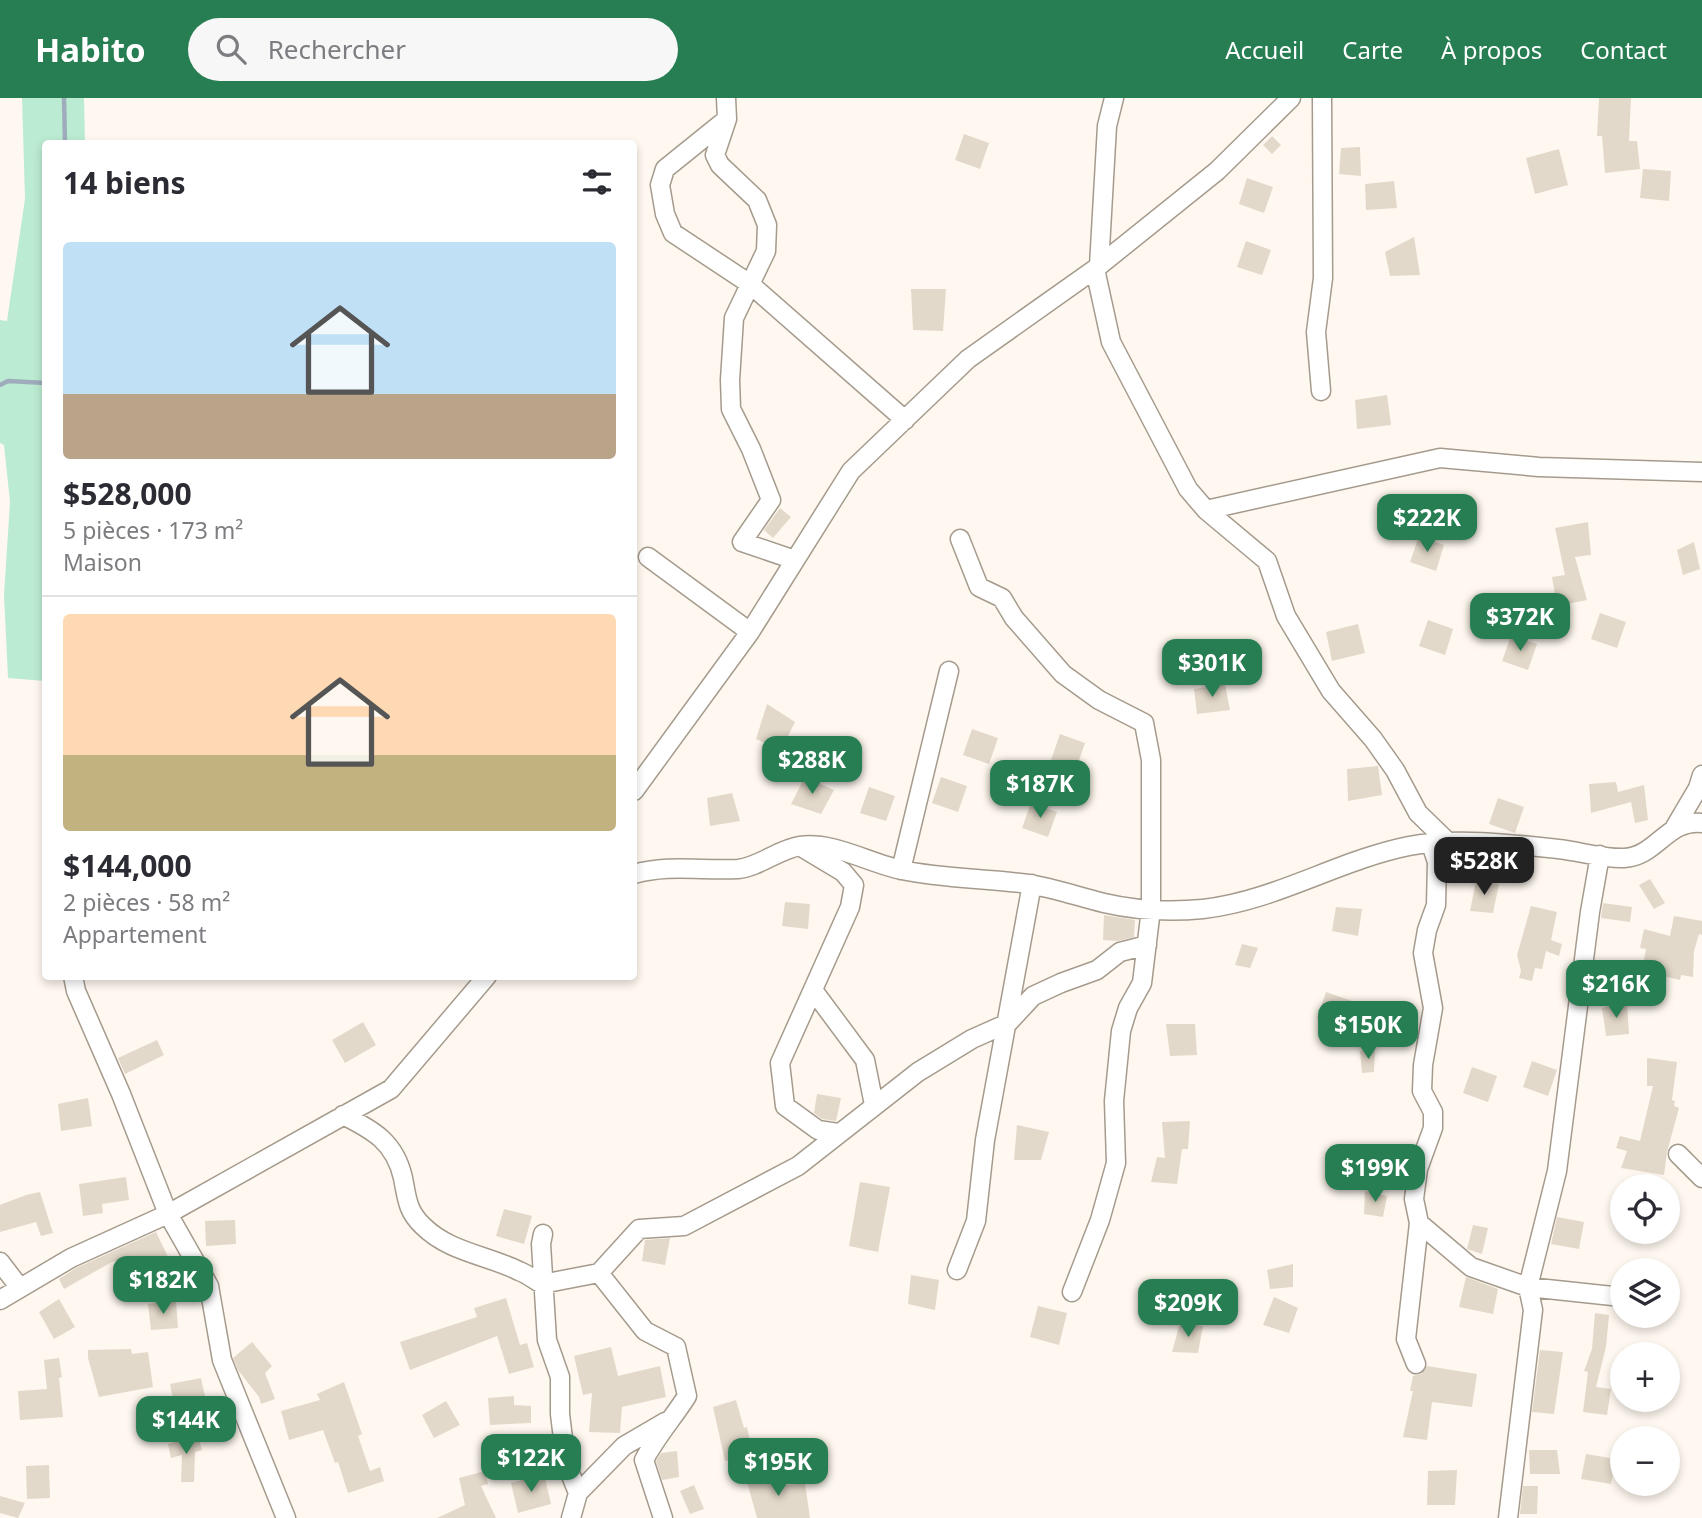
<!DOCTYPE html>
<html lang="fr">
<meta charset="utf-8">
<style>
:root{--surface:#fff;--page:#f7f7f7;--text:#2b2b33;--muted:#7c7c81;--line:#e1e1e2;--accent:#277e52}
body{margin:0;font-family:"Noto Sans",sans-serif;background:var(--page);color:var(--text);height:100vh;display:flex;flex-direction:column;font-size:26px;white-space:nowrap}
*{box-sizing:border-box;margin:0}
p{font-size:23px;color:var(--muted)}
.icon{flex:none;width:38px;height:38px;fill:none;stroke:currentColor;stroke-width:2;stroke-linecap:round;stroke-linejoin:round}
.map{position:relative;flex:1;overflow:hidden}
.sheet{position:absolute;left:42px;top:42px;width:595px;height:840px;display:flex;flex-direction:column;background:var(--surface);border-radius:7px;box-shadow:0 4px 10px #0003}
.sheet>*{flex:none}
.tools{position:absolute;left:1610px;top:1076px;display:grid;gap:14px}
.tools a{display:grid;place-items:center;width:70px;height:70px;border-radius:50%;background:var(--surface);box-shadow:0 4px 10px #0003;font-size:35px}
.price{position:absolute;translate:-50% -60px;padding:0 16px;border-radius:14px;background:var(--accent);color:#fff;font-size:23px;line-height:46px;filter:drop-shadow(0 2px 4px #0008)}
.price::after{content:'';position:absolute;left:50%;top:42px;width:21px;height:16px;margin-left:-10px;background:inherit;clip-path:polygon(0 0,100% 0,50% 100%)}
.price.current{background:#222;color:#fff}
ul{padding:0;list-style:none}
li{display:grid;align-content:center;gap:14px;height:371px;padding:0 21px}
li+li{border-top:2px solid var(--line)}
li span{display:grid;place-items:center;height:217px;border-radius:7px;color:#555}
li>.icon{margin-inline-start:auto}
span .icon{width:126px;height:126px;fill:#fffc;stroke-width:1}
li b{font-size:30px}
h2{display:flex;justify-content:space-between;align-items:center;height:84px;padding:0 21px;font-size:30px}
header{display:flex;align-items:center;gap:42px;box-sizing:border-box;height:98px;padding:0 35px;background:var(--accent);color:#fff}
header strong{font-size:33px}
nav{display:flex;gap:38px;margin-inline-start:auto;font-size:24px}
.search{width:490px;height:63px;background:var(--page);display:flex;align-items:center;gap:18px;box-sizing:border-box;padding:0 24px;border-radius:38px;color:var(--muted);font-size:26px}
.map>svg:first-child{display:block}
</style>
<header>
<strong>Habito</strong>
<div class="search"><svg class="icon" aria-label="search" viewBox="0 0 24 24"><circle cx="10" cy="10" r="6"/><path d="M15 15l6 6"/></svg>Rechercher</div>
<nav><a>Accueil</a><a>Carte</a><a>À propos</a><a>Contact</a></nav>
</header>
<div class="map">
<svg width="1702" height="1420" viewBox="0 0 1702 1420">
<rect width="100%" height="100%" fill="#fff8f0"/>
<path fill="#bbebd2" d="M 22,0 L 84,0 L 85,45 L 46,46 L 45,583 L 8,580 L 4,497 L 10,404 L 4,347 L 0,345 L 0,222 L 7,223 L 25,101 Z"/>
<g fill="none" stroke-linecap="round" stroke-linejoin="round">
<path stroke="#9facbc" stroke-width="4.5" d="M 64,0 L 65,46
M 0,287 L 8,283 L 46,285"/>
</g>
<path fill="#e3d9ca" d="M 1599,0 L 1631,0 L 1629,43 L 1637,43 L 1640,71 L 1605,75 L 1602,38 L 1597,38 Z
M 964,36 L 989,45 L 980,71 L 955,62 Z
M 1272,38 L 1281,47 L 1272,56 L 1263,47 Z
M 1360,49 L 1361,78 L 1339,76 L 1341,50 Z
M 1559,51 L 1568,87 L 1535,96 L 1526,60 Z
M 1643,71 L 1671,73 L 1669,103 L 1640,100 Z
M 1247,80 L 1273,89 L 1264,115 L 1239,106 Z
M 1394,83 L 1397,110 L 1366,112 L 1365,86 Z
M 1414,139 L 1420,177 L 1390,178 L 1385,154 Z
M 1246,143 L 1271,152 L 1262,177 L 1237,169 Z
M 911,191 L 946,191 L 943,233 L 913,232 Z
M 1387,297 L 1391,327 L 1357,331 L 1355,302 Z
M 780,410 L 791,419 L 773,440 L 764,432 Z
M 1588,424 L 1591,457 L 1575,459 L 1587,502 L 1557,508 L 1552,479 L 1565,477 L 1555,430 Z
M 1419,438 L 1444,447 L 1436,473 L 1410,464 Z
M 1694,444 L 1700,471 L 1683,477 L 1677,452 Z
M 1600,515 L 1626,524 L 1617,550 L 1591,541 Z
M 1428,522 L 1453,531 L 1445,557 L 1419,548 Z
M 1358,526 L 1365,555 L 1332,563 L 1326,534 Z
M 1511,538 L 1537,546 L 1528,572 L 1502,563 Z
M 1225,586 L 1230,612 L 1197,616 L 1194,591 Z
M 767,606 L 795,624 L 781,652 L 756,641 Z
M 972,631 L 998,640 L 989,666 L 963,657 Z
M 1060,636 L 1085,645 L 1076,671 L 1051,662 Z
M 1378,668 L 1382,697 L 1348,703 L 1347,671 Z
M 805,679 L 834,692 L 821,716 L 791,706 Z
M 941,679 L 967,688 L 958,714 L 932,705 Z
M 1616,684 L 1618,694 L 1644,687 L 1648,722 L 1635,725 L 1631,704 L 1591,715 L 1589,686 Z
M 869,689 L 895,698 L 886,723 L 860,715 Z
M 732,695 L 740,723 L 710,728 L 707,700 Z
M 1498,700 L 1524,709 L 1515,735 L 1489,726 Z
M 1031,705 L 1057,714 L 1048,739 L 1022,730 Z
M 1650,781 L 1665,805 L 1654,811 L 1639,787 Z
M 1476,783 L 1499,786 L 1493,815 L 1470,813 Z
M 785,804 L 810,806 L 808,831 L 782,828 Z
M 1603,805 L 1632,809 L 1630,824 L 1601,820 Z
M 1531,808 L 1557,814 L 1551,842 L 1562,846 L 1559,858 L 1546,853 L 1542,871 L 1535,870 L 1532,883 L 1519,880 L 1521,873 L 1517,857 Z
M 1336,809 L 1362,811 L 1358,838 L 1332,833 Z
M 1104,817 L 1135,822 L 1134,839 L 1118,843 L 1103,842 Z
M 1674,818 L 1702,823 L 1702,837 L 1699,836 L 1694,853 L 1693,879 L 1681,877 L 1680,882 L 1642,873 L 1646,851 L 1640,850 L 1644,831 L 1670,838 Z
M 1242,846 L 1258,850 L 1250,870 L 1235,867 Z
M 1326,894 L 1352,903 L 1343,929 L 1317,920 Z
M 1627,905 L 1629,936 L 1606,938 L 1602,910 Z
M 363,924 L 376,947 L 345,965 L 332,942 Z
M 1166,926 L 1195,926 L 1197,957 L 1170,958 Z
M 157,942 L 164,957 L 125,976 L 118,960 Z
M 1375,950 L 1374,974 L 1362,975 L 1360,953 Z
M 1647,960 L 1677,964 L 1672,1002 L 1675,1003 L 1674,1008 L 1679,1010 L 1667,1054 L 1664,1077 L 1621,1070 L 1627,1053 L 1616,1050 L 1620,1038 L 1640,1043 L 1653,988 L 1647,988 Z
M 1532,963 L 1557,972 L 1548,998 L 1523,989 Z
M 1472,969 L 1497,978 L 1488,1004 L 1463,995 Z
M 817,996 L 841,1000 L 836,1023 L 822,1021 L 814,1015 Z
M 88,1000 L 92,1028 L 61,1033 L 58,1006 Z
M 1190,1023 L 1188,1051 L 1182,1051 L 1177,1086 L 1151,1084 L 1157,1059 L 1165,1060 L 1162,1024 Z
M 1017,1027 L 1049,1034 L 1041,1062 L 1014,1062 Z
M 126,1079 L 129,1102 L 102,1106 L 103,1115 L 83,1118 L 79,1086 Z
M 860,1084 L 890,1089 L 878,1154 L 849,1148 Z
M 1365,1093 L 1387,1098 L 1383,1119 L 1364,1116 Z
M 40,1094 L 53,1135 L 41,1138 L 36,1124 L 0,1134 L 0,1107 L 26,1097 Z
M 504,1111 L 532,1118 L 524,1146 L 496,1138 Z
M 1557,1119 L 1584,1124 L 1579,1151 L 1551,1146 Z
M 235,1122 L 236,1146 L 206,1148 L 205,1123 Z
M 1473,1127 L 1488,1130 L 1482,1156 L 1467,1151 Z
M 156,1134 L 172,1167 L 157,1175 L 153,1168 L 136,1178 L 127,1159 L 112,1164 L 64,1191 L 59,1181 L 76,1170 Z
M 670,1140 L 665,1167 L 642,1163 L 645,1142 Z
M 1293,1166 L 1293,1189 L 1270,1191 L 1267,1172 Z
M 911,1177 L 939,1182 L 935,1212 L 908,1206 Z
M 1466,1179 L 1498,1191 L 1493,1216 L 1459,1209 Z
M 1274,1199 L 1298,1210 L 1289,1235 L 1263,1227 Z
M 506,1200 L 520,1247 L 527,1245 L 534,1269 L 509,1276 L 497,1238 L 410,1272 L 400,1244 L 477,1219 L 474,1210 Z
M 59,1201 L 75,1229 L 54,1241 L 39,1214 Z
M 176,1203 L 178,1230 L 151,1232 L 148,1206 Z
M 1038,1208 L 1067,1215 L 1059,1247 L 1030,1239 Z
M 1595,1215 L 1609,1217 L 1606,1249 L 1596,1289 L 1611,1291 L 1607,1317 L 1583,1314 L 1588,1274 L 1584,1273 L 1592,1251 Z
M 1180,1225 L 1203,1228 L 1198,1255 L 1172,1254 Z
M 252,1244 L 272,1268 L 265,1275 L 275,1301 L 261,1306 L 259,1299 L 238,1272 L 233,1260 Z
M 611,1249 L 618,1278 L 660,1268 L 666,1299 L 622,1309 L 620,1335 L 589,1334 L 592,1295 L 583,1297 L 574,1258 Z
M 131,1251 L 132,1256 L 148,1254 L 153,1289 L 99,1299 L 88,1260 L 88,1252 Z
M 1540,1252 L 1563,1254 L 1554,1316 L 1532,1314 Z
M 59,1260 L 62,1279 L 59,1280 L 63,1319 L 20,1322 L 18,1293 L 47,1291 L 44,1262 Z
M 1427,1268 L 1477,1276 L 1472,1309 L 1432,1304 L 1427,1342 L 1403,1339 L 1413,1293 L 1410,1293 L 1413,1278 L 1421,1276 Z
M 201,1280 L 207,1308 L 175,1312 L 170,1286 Z
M 344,1284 L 362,1336 L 358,1338 L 370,1373 L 380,1369 L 384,1383 L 348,1395 L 338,1364 L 335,1365 L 323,1332 L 289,1342 L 281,1313 L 320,1302 L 317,1296 Z
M 514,1298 L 514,1307 L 531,1308 L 531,1325 L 490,1327 L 488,1300 Z
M 736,1302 L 744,1330 L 747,1329 L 753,1356 L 725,1363 L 713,1309 Z
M 446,1303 L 460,1327 L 434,1340 L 422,1317 Z
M 198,1338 L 202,1352 L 195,1354 L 194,1384 L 181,1384 L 182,1357 L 171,1360 L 168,1346 Z
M 1529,1352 L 1557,1352 L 1560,1376 L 1530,1376 Z
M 677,1353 L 679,1379 L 662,1382 L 656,1363 L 661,1355 Z
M 1586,1356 L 1616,1361 L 1611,1386 L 1581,1381 Z
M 49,1367 L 50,1400 L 27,1401 L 26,1368 Z
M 1457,1372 L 1455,1407 L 1427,1407 L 1428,1373 Z
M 485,1373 L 488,1386 L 481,1388 L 496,1420 L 437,1420 L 465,1407 L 459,1380 Z
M 544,1376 L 551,1406 L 518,1415 L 511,1385 Z
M 777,1376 L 779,1388 L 805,1385 L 810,1420 L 757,1420 L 746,1380 Z
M 694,1387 L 704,1411 L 690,1416 L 680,1393 Z
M 1523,1388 L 1538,1388 L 1537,1416 L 1520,1416 Z
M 0,1398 L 25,1405 L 18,1420 L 0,1415 Z"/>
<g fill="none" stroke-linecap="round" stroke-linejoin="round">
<defs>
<path id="minor" d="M 726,0 L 727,21 L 715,57 L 720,67 L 757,102 L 767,127 L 766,153 L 734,220 L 730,282 L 731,311 L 751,351 L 771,402 L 742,444 L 795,462
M 727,21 L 665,71 L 660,87 L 665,116 L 673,135 L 750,186 L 905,322
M 1099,168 L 1107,28 L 1114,0
M 1095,171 L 1111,244 L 1188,391 L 1206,412 L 1267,463 L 1286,518 L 1331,593 L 1373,641 L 1395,672 L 1418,715 L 1449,745
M 1321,293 L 1316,234 L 1323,180 L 1322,0
M 1206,412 L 1440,360 L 1539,369 L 1702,374
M 960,441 L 979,489 L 1002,500 L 1014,520 L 1063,576 L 1099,602 L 1144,625 L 1151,662 L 1151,811 L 1142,885 L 1128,910 L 1121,933 L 1114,1003 L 1116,1065 L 1100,1122 L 1072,1194
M 648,459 L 750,534
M 634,693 L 750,534 L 851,373 L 968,261 L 1095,171 L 1217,73 L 1291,0
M 1675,729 L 1698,690 L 1702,677
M 1431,746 L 1437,764 L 1436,807 L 1427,832 L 1423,855 L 1433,910 L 1423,967 L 1422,993 L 1433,1014 L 1433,1030 L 1418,1071 L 1414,1101 L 1419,1125 L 1471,1169 L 1528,1189 L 1622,1199
M 803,750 L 843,774 L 854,787 L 850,809 L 780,965 L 785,1008 L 818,1032 L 838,1035
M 901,772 L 949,573
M 634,776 C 668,766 703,773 738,771 C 759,769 779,751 800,748 C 833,743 871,766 902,772 C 943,781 987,780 1028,786 C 1054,790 1079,799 1104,805 C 1134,812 1171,814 1203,811 C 1275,803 1339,762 1409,748 C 1454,739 1513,746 1558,751 C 1579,753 1603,761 1624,760 C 1656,759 1667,721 1702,725
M 73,878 L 76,893 L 121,996 L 168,1116 L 209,1188 L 222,1262 L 286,1420
M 813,892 L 865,962 L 874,1007
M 343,1017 C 373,1032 395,1044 403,1080 C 407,1100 407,1113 423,1128 C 449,1154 487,1157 519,1173 C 527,1176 535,1182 542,1186 L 599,1175 L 639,1131 L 684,1128 L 798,1068 L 918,974 L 972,941 L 1008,925 L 1033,898 L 1061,885 L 1097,872 L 1120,854 L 1147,847
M 1678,1056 L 1702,1080
M 543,1136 L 541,1146 L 547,1242 L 560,1279 L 560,1316 L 566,1365 L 578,1395
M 0,1164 L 20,1190
M 957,1172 L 976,1123 L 985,1042 L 1032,786
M 599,1175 L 645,1233 L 676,1249 L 687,1298 C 673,1320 656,1339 644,1362 L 663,1420
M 0,1202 L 71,1160 L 168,1116 L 391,991 L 487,878
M 1416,1266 L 1406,1241 L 1419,1125
M 571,1420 L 578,1395 L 624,1348 L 665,1324
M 1508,1420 L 1533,1212 L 1528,1189 L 1557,1073 L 1590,814 L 1600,757"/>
</defs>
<use href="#minor" stroke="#a59b8d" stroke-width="21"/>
<use href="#minor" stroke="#fff" stroke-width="18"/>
</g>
</svg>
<div class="tools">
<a><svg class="icon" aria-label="locate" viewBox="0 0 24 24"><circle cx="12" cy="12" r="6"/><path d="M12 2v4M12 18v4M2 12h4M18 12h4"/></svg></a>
<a><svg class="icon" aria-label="layers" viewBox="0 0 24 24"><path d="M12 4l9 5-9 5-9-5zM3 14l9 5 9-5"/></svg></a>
<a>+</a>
<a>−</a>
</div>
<b class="price" style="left:1427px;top:456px">$222K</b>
<b class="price" style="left:1520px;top:555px">$372K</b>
<b class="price" style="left:1212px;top:601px">$301K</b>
<b class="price" style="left:812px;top:698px">$288K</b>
<b class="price" style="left:1040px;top:722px">$187K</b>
<b class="price current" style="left:1484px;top:799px">$528K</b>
<b class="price" style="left:1616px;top:922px">$216K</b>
<b class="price" style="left:1368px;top:963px">$150K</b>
<b class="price" style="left:1375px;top:1106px">$199K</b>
<b class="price" style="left:163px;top:1218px">$182K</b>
<b class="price" style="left:1188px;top:1241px">$209K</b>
<b class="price" style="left:186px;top:1358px">$144K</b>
<b class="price" style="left:531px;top:1396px">$122K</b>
<b class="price" style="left:778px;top:1400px">$195K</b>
<section class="sheet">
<h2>14 biens<svg class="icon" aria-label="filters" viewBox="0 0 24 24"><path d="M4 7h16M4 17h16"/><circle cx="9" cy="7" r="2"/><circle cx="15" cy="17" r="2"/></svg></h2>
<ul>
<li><span style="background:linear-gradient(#bfe0f5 70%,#b9a48a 0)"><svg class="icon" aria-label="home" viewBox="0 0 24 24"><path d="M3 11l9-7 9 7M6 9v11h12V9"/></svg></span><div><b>$528,000</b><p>5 pièces · 173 m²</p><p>Maison</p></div></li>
<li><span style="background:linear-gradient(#ffd9b3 65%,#c2b280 0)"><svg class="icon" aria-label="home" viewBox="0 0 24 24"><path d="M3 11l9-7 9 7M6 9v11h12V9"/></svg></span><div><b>$144,000</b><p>2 pièces · 58 m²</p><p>Appartement</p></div></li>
</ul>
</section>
</div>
